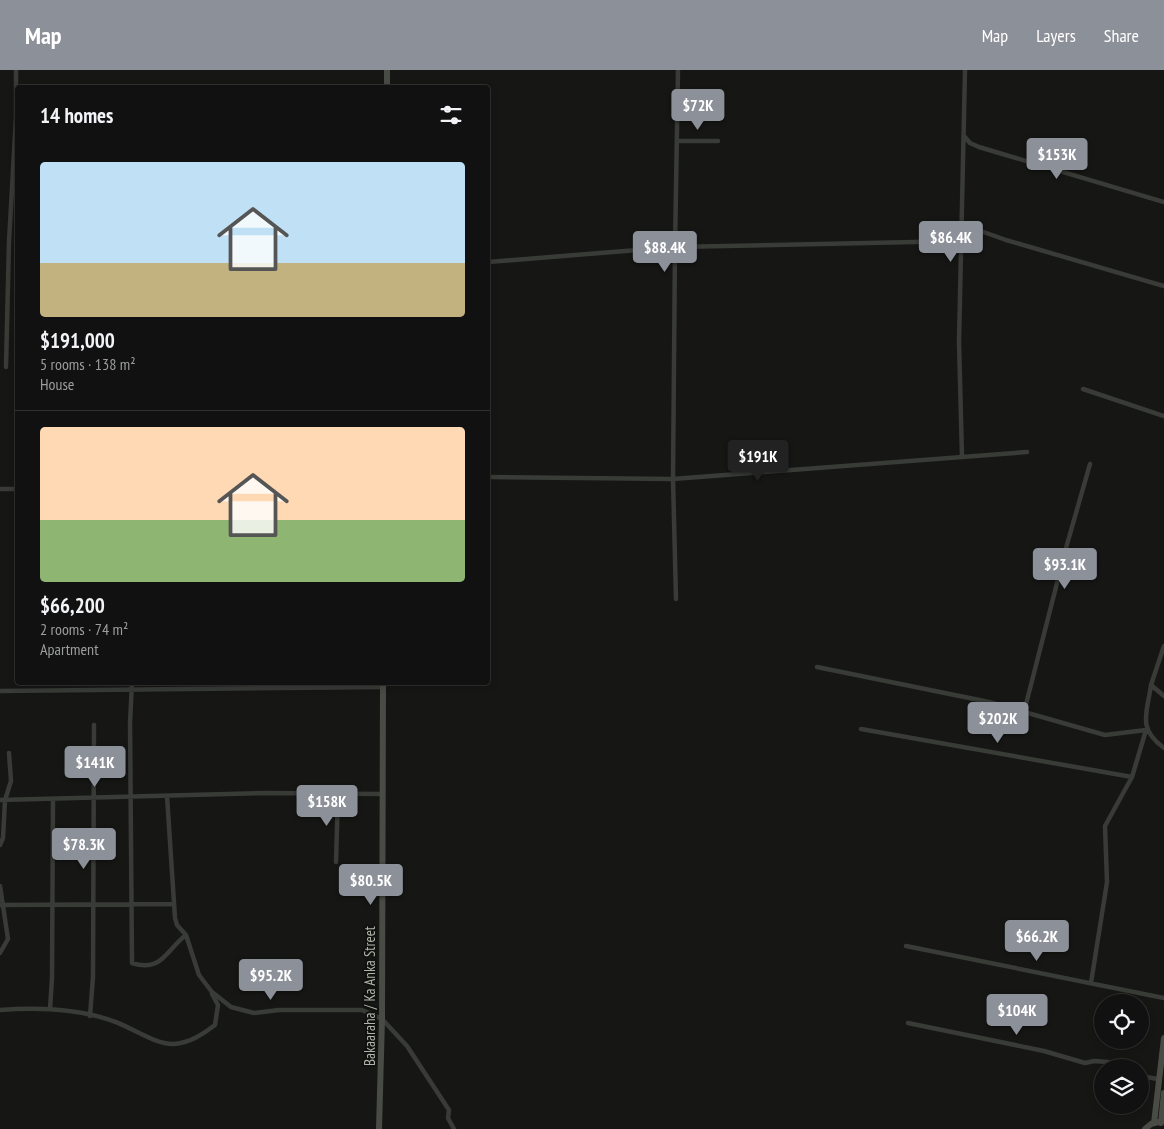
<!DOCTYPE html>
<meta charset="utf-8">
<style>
:root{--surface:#101110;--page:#1e1f1e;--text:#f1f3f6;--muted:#9c9d9f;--line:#303130;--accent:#8c9099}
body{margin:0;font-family:"PT Sans Narrow",sans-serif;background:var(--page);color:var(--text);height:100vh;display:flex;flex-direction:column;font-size:19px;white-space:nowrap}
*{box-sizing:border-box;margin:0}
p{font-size:16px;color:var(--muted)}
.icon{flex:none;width:28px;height:28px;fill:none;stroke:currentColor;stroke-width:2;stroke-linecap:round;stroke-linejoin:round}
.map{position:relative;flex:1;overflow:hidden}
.details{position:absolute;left:15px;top:15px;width:475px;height:600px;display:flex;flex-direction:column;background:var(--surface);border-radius:5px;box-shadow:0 2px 8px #0003,0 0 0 1px var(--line)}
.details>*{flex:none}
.fabs{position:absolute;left:1094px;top:924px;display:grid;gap:10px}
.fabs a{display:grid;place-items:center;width:55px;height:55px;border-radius:50%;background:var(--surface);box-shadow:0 2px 8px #0003,0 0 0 1px var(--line);font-size:25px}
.price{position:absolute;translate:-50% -42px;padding:0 11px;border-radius:5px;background:var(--accent);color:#fff;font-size:16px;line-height:32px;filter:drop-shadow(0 1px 2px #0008)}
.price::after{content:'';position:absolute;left:50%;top:30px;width:15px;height:11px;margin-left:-8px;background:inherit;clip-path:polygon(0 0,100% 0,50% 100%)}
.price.current{background:#222;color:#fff}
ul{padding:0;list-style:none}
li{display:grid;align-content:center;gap:10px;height:265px;padding:0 25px}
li+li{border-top:1px solid var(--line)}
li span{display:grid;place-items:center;height:155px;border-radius:5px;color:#555}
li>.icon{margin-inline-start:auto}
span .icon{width:90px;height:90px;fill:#fffc;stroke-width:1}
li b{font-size:21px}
h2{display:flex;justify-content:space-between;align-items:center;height:60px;padding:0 25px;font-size:21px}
header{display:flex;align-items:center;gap:30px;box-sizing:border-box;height:70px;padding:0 25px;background:var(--accent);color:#fff}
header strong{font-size:24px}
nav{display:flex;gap:28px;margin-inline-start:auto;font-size:18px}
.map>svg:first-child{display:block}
</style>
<header>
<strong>Map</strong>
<nav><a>Map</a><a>Layers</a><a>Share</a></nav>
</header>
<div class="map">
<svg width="1164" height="1059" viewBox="0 0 1164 1059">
<rect width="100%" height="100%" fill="#161715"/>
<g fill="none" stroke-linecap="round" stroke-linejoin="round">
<path stroke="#393b37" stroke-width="4.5" d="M 964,66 L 970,73 L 979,77 L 1164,132
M 678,71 L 718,71
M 961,154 L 1006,170 L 1164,216
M 488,192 L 675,177 L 678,0
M 6,297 L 9,172 L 16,47 L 16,0
M 1083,319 L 1164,346
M 962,387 L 959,272 L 965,0
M 488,407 L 673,409 L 1027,382
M 0,419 L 18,419
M 676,529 L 673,409 L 675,177 L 961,171
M 1164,576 L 1151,615 L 1164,626
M 817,597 L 989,632 L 1105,665 L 1146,660 L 1132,707 L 1105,756 L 1107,812 L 1091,913
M 132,612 L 130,653 L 132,893 C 162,903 167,879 186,865
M 1151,615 C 1147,644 1137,658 1164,678
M 0,621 L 383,617
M 1024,642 L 1066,478 L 1090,394
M 861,659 L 1132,707
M 167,726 L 175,848 L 177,855 L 186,865 L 199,905 L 212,922 L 231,937 L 254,943 L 279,940 L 362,940 L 382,949 L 407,976 L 449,1040 L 448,1048 L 454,1059
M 0,730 L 267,723 L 382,724
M 0,775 L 3,768 L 5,730 L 11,711 L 9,683
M 336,792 L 338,724
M 0,816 L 8,869 L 0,883
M 0,835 L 174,834
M 906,876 L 1164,928
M 50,939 L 52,908 L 53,729
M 0,940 C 38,937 77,938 113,951 C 131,957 156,975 174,974 C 190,973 203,964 215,955 L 218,935 L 212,924
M 90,946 L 93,907 L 94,655
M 908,953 L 1044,981 L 1085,993 L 1094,991 L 1108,992 L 1116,998
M 1140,1006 L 1158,1009"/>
<path stroke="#494b45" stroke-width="6" d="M 387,18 L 387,0
M 1154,1053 L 1164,968
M 1161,1053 L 1164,1023
M 379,1059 L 382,949 L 383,612
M 1145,1059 L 1151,1054 L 1158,1052"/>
</g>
<g text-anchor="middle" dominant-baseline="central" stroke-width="4" stroke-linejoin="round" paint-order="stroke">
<g font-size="15" fill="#b1b5a9" stroke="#111210">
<text transform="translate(369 926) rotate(-90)">Bakaaraha / Ka Anka Street</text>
</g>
</g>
</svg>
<div class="fabs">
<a><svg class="icon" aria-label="locate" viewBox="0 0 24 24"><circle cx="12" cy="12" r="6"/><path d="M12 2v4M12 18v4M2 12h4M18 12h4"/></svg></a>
<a><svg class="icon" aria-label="layers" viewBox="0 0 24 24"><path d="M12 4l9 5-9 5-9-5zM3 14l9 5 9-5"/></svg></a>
</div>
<b class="price" style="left:698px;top:61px">$72K</b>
<b class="price" style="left:1057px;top:110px">$153K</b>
<b class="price" style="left:951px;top:193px">$86.4K</b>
<b class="price" style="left:665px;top:203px">$88.4K</b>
<b class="price current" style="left:758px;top:412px">$191K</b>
<b class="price" style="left:1065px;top:520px">$93.1K</b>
<b class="price" style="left:998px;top:674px">$202K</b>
<b class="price" style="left:95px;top:718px">$141K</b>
<b class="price" style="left:327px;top:757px">$158K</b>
<b class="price" style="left:84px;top:800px">$78.3K</b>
<b class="price" style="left:371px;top:836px">$80.5K</b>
<b class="price" style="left:1037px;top:892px">$66.2K</b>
<b class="price" style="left:271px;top:931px">$95.2K</b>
<b class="price" style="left:1017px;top:966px">$104K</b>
<section class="details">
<h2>14 homes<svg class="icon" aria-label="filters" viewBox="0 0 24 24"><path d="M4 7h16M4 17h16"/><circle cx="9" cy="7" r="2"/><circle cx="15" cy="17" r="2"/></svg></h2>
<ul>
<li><span style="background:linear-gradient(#bfe0f5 65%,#c2b280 0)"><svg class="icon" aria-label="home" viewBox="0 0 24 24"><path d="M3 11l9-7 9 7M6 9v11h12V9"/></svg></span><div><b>$191,000</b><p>5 rooms · 138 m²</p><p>House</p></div></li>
<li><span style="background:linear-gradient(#ffd9b3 60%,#8fb573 0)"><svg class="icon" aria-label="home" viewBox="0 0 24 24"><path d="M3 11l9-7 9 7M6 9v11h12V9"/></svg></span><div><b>$66,200</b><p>2 rooms · 74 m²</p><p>Apartment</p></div></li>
</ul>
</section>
</div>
